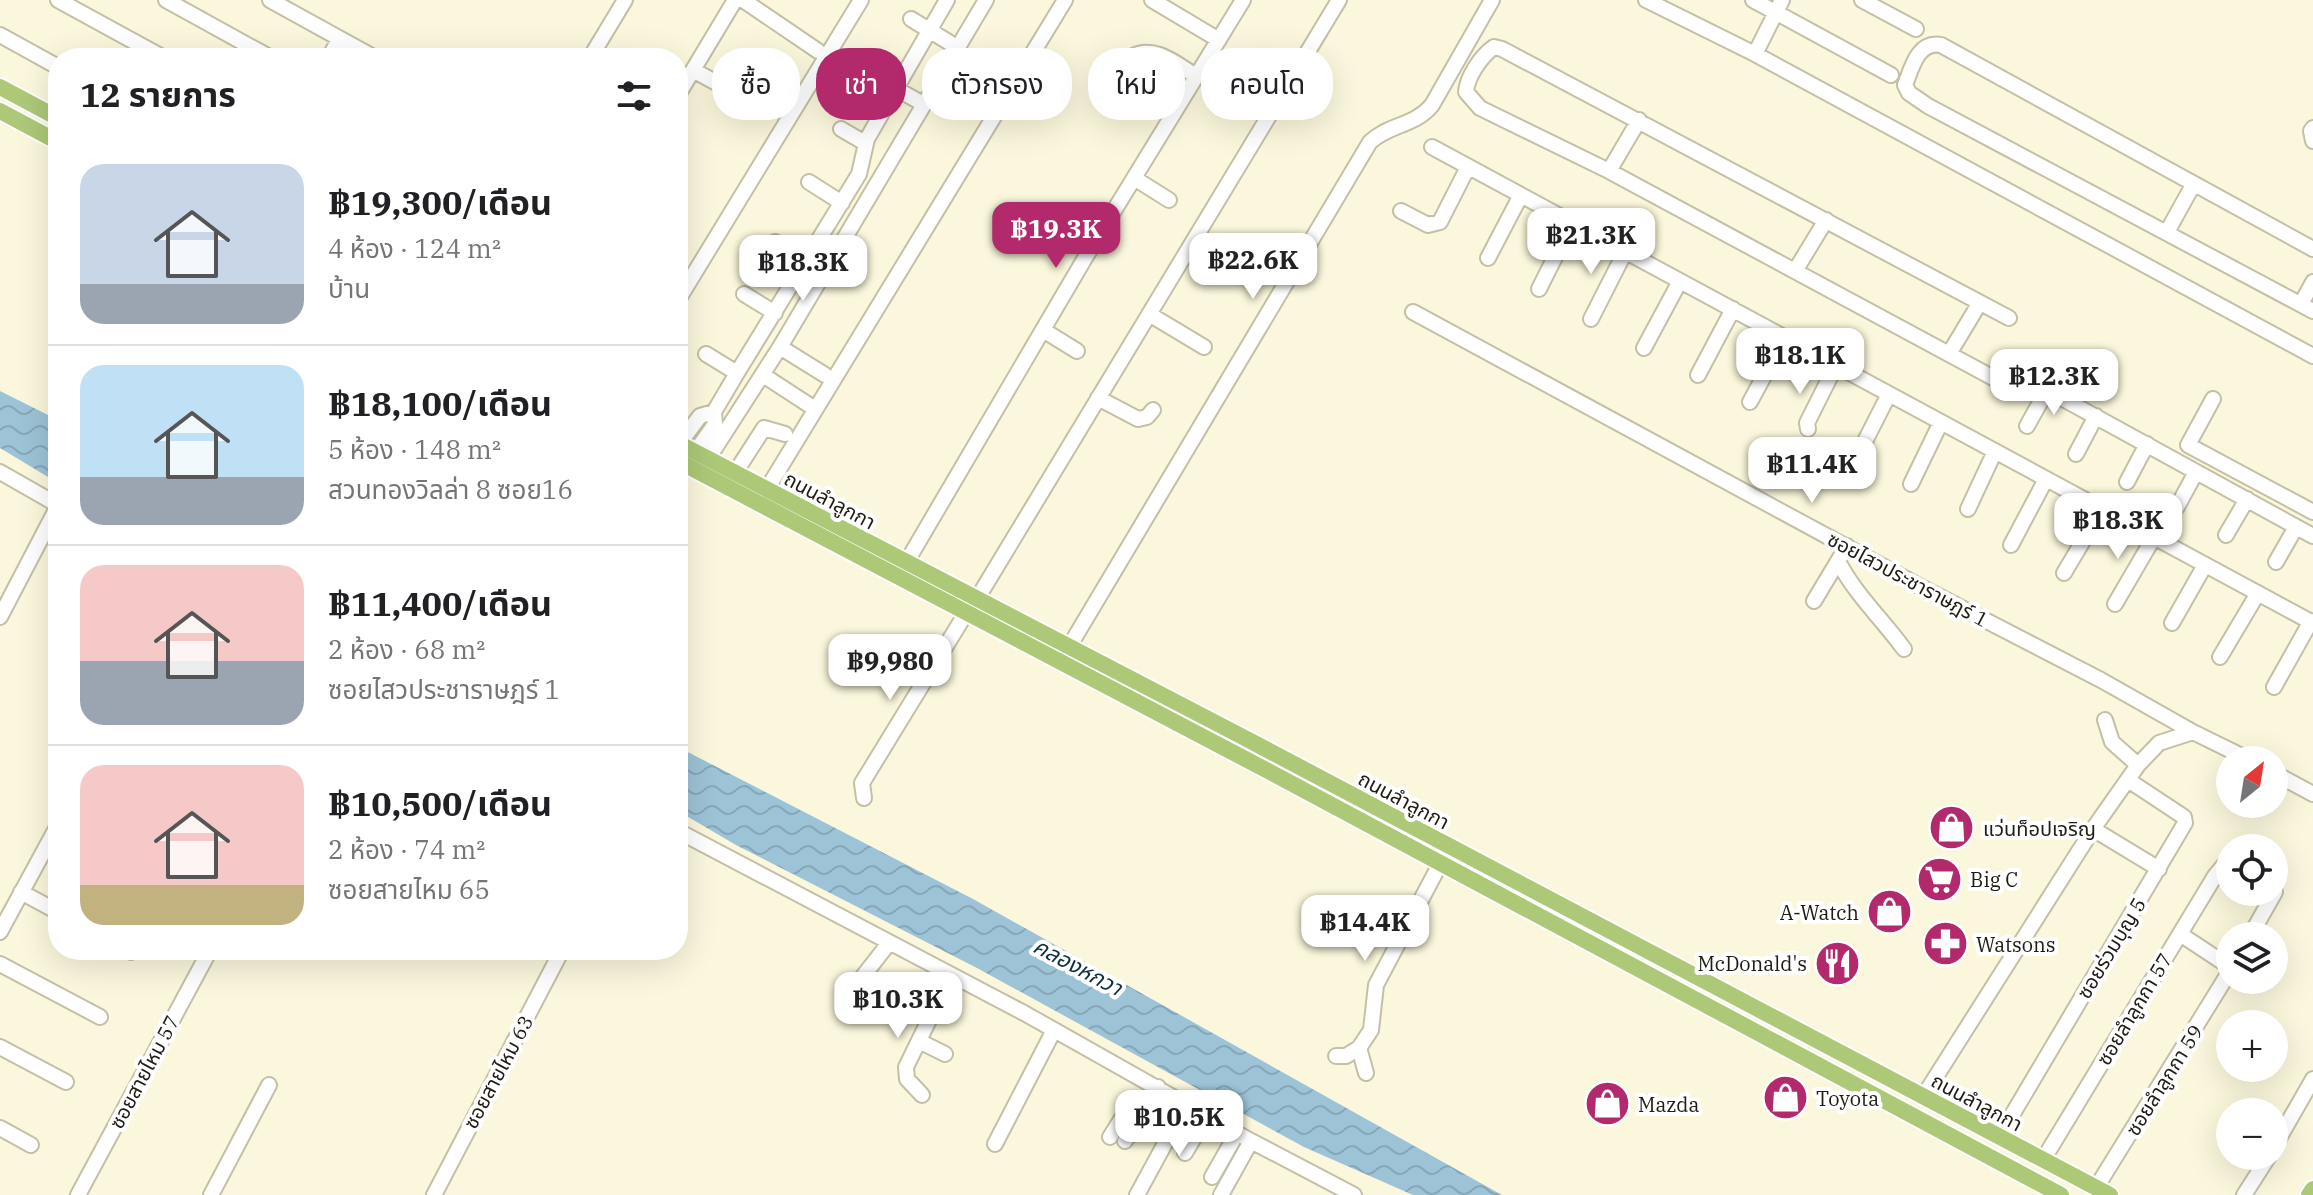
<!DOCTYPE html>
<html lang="th">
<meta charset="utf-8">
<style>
:root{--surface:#fff;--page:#f2f2f2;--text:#202124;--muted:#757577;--line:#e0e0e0;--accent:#b22a6c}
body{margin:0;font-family:"IBM Plex Serif","Noto Sans Thai",serif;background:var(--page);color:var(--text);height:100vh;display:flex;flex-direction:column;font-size:30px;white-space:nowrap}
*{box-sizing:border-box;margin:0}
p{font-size:26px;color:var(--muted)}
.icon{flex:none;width:44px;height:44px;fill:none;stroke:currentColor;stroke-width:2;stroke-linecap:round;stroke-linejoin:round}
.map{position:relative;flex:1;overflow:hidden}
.panel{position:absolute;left:48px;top:48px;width:640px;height:912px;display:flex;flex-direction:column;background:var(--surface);border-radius:32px;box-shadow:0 8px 32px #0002}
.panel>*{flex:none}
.banner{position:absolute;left:712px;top:48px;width:760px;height:72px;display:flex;gap:16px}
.needle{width:52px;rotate:30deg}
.buttons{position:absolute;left:2216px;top:746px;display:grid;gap:16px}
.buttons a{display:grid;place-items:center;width:72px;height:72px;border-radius:50%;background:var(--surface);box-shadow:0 8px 32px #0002;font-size:40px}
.price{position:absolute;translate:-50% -68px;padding:0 18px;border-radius:16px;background:#fff;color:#222;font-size:26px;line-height:52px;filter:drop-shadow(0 2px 4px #0008)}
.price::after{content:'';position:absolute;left:50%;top:48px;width:24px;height:18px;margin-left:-12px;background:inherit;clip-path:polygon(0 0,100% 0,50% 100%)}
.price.on{background:var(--accent);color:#fff}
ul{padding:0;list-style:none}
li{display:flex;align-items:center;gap:24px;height:200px;padding:0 32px}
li+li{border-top:2px solid var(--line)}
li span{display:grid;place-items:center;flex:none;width:224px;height:160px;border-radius:24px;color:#555}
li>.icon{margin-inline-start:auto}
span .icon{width:96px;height:96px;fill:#fffc;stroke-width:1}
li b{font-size:34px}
h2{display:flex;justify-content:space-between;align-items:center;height:96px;padding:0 32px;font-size:34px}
.pill{padding:0 28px;border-radius:32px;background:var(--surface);box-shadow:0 8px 32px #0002;font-size:28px;line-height:72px}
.pill.on{background:var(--accent);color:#fff}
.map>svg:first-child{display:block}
</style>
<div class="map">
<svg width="2313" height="1195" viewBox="0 0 2313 1195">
<defs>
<pattern id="water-waves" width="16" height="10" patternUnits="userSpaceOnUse" patternTransform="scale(2)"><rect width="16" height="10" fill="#9cc3d6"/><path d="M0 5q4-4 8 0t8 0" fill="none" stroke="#86a7b7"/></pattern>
</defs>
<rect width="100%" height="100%" fill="#fbf7dc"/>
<path fill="url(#water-waves)" d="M 0,391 L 58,420 L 58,483 L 0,448 Z
M 678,747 L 973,899 L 1502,1195 L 1413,1195 L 1304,1147 L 977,968 L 736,845 L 678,811 Z"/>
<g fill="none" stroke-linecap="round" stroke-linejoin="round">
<defs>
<path id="minor" d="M 58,0 L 164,58
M 166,0 L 271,58
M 270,0 L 375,58
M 743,0 L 818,51
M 1152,0 L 1219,40
M 1646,0 L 1755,54 L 2313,356
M 1753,0 L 1891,75
M 1862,0 L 1916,29
M 911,19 L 950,43
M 0,35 L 58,67
M 1755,54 L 1782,0
M 1131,57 C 1155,44 1176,64 1196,76
M 329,58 L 339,39
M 590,58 L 625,0
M 693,70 L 733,92
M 875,77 L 918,101
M 678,95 L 735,0
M 2313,128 L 2311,131 L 2313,141
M 841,129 L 865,143
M 1432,147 L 2313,623
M 1609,171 L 1639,120
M 1134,178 L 1169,200
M 809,182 L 842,203
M 1401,211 L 1428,225 L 1440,222 L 1468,167
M 2167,232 L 2193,185
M 775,242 L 806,261
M 2313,249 L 1941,45 C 1918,41 1912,67 1905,85 L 1909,93 L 1928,106 L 2313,311
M 1488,258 L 1521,195
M 1795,271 L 1826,220
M 1539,289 L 1572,223
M 744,294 L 775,313
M 678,300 L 861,0
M 2301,304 L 2313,282
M 1413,312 L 1919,586 L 2101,680 L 2193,732 L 2250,760
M 1149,314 L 1204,347
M 2009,318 L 1502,49 L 1494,47 C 1481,56 1467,77 1466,92 L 1480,108 L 1609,171 L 1999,381 L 2025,378 L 2313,536
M 1591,319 L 1625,252
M 1043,330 L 1077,351
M 780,347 L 825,375
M 1644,348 L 1680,281
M 706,354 L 737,373
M 1949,354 L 1979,304
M 763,375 L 809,405
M 1698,375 L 1733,309
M 1098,398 L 1138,419 L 1147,417 L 1153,410
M 2213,399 L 2188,445 L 2313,512
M 1750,402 L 1785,337
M 2027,426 L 2047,390
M 1808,429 L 1807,423 L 1836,365
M 679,444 L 700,416 L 714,412
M 695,452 L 715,424 L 714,412 L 737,373 L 859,174 L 867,139 L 947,0
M 2076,454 L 2096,416
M 1858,455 L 1889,394
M 708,459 L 780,347 L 986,0
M 0,472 L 58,505
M 735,473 L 764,428 L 785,434
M 2127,482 L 2147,444
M 1911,484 L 1941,422
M 767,489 L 1065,0
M 2177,507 L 2196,472
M 1968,509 L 1995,451
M 2226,535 L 2247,499
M 2011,545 L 2046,479
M 1847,546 L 1838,561 C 1855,594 1882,619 1904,649
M 2276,562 L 2296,527
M 906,563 L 1085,258 L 1243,0
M 2064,573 L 2102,509
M 977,599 L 1339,0
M 1814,601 L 1838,561
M 2115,604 L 2154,537
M 0,617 L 58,506
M 2172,623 L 2205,565
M 1069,647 L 1370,142 C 1389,124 1415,126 1432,105 L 1492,0
M 2220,657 L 2258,593
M 2274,687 L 2311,621
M 2105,720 L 2112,742 L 2138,765
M 2274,773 L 2313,794
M 864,798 L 862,783 L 966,613
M 2093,829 L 2159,869
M 678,831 L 1024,1013 L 1251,1141 L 1354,1195
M 21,892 L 58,912
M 0,932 L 58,825
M 2180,934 L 2230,967
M 2250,936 L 2275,892 L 2274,889
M 127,950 L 131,952
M 0,964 L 100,1017
M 843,990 L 857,984 L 889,943
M 919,1041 L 945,1054
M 0,1047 L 66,1082
M 1336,1056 L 1346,1056 L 1359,1048
M 1366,1073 L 1359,1048 L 1371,1030 L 1376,985 L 1440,864
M 922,1095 L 907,1079 L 906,1067 L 951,975
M 1923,1097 L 2093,829 L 2138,765 L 2159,743 L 2193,732
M 0,1128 L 31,1145
M 1110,1137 L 1129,1107 L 1141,1112
M 1999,1137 L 2185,823 L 2184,817 L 2128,780
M 1125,1141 L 1158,1087
M 995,1144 L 1054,1030
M 2274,1147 L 2313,1079
M 1185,1153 L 1207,1116
M 2043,1160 L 2215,876 L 2224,865 L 2230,864
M 1212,1177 L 1237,1133
M 2096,1188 L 2230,971
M 78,1195 L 210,950
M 211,1195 L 269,1085
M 434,1195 L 562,950
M 1137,1195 L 1187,1103
M 1221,1195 L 1251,1141
M 2244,1195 L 2269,1156"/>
<path id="major" d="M 0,87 L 58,118
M 0,111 L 58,142
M 678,443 L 1241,736 L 2110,1195
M 678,461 L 1272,773 L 2061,1195
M 2309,1195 L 2313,1189"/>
</defs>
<use href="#minor" stroke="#c4c0a6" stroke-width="18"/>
<use href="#major" stroke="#fff" stroke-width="20"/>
<use href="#minor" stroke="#fff" stroke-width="14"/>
<use href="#major" stroke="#adc877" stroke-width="16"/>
</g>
<defs>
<symbol id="shop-disc" viewBox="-11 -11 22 22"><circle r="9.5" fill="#b22a6c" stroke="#fff"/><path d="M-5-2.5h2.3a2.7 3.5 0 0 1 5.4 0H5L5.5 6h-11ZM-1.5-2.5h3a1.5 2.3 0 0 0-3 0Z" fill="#fff"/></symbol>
<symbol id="supermarket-disc" viewBox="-11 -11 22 22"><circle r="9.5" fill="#b22a6c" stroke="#fff"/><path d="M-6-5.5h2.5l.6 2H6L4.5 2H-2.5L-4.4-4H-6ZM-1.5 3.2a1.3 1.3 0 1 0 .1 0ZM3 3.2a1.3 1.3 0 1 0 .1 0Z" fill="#fff"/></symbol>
<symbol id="pharmacy-disc" viewBox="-11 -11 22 22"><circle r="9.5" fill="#b22a6c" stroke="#fff"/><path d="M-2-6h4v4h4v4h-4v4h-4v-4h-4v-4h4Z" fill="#fff"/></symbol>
<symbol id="restaurant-disc" viewBox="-11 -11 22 22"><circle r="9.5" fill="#b22a6c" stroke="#fff"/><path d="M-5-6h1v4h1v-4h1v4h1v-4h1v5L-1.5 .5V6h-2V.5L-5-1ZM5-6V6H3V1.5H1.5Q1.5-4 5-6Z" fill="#fff"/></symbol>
</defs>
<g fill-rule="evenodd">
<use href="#shop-disc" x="1926" y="802" width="51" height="51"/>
<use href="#supermarket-disc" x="1914" y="854" width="51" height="51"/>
<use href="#shop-disc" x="1864" y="886" width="51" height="51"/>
<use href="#pharmacy-disc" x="1920" y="918" width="51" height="51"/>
<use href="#restaurant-disc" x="1812" y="938" width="51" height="51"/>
<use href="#shop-disc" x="1760" y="1072" width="51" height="51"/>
<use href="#shop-disc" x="1582" y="1078" width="51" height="51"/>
</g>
<g text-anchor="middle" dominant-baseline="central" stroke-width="8" stroke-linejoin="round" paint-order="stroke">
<g font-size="20" fill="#1e1c13" stroke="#fff">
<text transform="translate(830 500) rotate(28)">ถนนลำลูกกา</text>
<text transform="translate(1908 579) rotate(28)">ซอยไสวประชาราษฎร์ 1</text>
<text transform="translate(1404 800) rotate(28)">ถนนลำลูกกา</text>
<text transform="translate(2111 948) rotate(-59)">ซอยร่วมบุญ 5</text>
<text transform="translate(2134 1009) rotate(-59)">ซอยลำลูกกา 57</text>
<text transform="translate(144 1072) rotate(-62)">ซอยสายไหม 57</text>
<text transform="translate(498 1072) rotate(-62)">ซอยสายไหม 63</text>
<text transform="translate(2164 1080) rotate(-58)">ซอยลำลูกกา 59</text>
<text transform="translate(1977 1102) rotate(28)">ถนนลำลูกกา</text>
</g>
<g font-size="20" fill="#1e1c13" stroke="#fff" text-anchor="start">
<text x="1983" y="828">แว่นท็อปเจริญ</text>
<text x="1970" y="879">Big C</text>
<text x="1859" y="912" text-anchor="end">A-Watch</text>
<text x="1976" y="944">Watsons</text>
<text x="1807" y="963" text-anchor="end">McDonald's</text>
<text x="1816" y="1098">Toyota</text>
<text x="1638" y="1104">Mazda</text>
</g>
<g font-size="22" font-style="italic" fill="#0e3140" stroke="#fff">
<text transform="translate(1078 966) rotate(28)">คลองหกวา</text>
</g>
</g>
</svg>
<div class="buttons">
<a><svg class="needle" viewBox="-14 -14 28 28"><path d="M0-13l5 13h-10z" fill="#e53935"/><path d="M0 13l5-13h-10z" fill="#757577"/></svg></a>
<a><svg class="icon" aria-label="locate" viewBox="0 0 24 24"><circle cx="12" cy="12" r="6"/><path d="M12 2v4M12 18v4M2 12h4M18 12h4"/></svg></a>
<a><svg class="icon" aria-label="layers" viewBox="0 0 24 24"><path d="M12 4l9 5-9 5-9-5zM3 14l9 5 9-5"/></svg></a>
<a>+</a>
<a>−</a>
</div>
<b class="price on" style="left:1056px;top:270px">฿19.3K</b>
<b class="price" style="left:1591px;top:276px">฿21.3K</b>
<b class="price" style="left:1253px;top:301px">฿22.6K</b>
<b class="price" style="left:803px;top:303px">฿18.3K</b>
<b class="price" style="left:1800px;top:396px">฿18.1K</b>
<b class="price" style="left:2054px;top:417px">฿12.3K</b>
<b class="price" style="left:1812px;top:505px">฿11.4K</b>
<b class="price" style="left:2118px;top:561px">฿18.3K</b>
<b class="price" style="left:890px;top:702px">฿9,980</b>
<b class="price" style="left:1365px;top:963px">฿14.4K</b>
<b class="price" style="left:898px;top:1040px">฿10.3K</b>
<b class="price" style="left:1179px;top:1158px">฿10.5K</b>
<div class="banner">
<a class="pill">ซื้อ</a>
<a class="pill on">เช่า</a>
<a class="pill">ตัวกรอง</a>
<a class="pill">ใหม่</a>
<a class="pill">คอนโด</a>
</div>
<section class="panel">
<h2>12 รายการ<svg class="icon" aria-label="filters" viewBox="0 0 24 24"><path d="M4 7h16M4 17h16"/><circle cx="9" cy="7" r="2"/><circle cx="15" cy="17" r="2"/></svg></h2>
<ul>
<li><span style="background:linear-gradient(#c9d6e8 75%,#9aa5b1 0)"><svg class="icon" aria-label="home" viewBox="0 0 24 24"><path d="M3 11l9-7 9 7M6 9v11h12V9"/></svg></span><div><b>฿19,300/เดือน</b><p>4 ห้อง · 124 m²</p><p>บ้าน</p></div></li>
<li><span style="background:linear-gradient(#bfe0f5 70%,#9aa5b1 0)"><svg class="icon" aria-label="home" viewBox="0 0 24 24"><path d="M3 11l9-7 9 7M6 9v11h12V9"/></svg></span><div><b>฿18,100/เดือน</b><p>5 ห้อง · 148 m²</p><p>สวนทองวิลล่า 8 ซอย16</p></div></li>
<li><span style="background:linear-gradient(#f6c9c9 60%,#9aa5b1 0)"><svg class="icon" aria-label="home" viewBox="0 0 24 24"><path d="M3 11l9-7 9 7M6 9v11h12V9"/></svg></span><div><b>฿11,400/เดือน</b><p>2 ห้อง · 68 m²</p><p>ซอยไสวประชาราษฎร์ 1</p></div></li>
<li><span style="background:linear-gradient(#f6c9c9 75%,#c2b280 0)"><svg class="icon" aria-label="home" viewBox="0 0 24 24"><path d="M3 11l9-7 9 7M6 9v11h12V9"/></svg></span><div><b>฿10,500/เดือน</b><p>2 ห้อง · 74 m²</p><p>ซอยสายไหม 65</p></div></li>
</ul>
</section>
</div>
